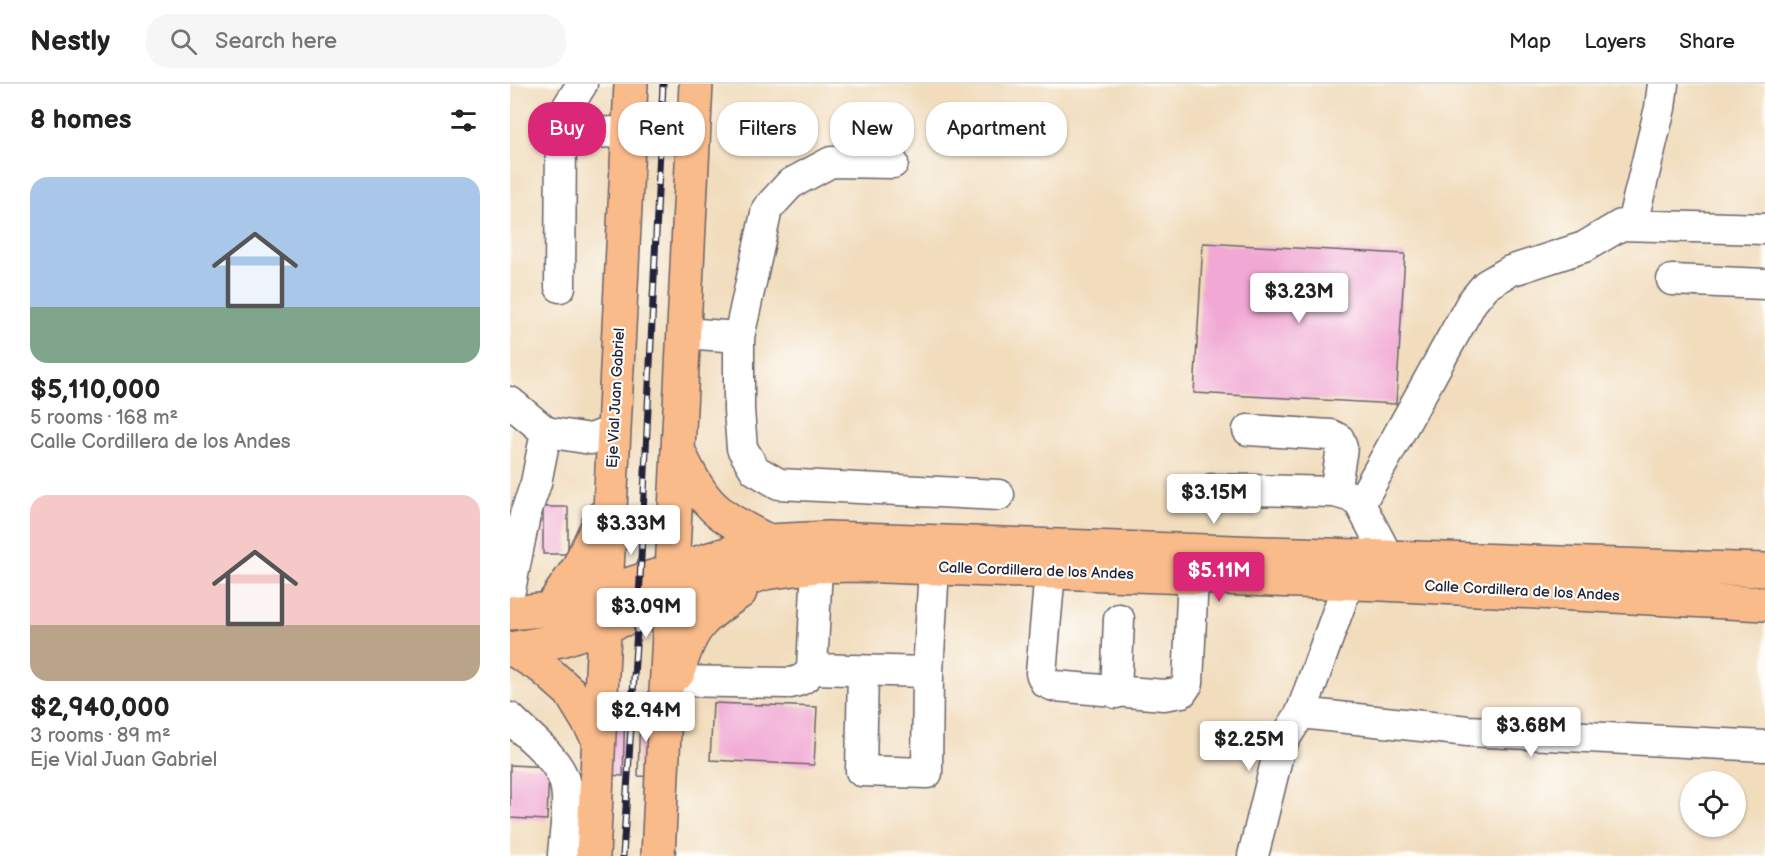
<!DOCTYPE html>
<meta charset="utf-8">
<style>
:root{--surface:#fff;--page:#f6f6f6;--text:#222;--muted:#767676;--line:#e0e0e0;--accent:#db2777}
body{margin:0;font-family:"Balsamiq Sans",sans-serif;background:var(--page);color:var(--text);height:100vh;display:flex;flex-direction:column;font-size:22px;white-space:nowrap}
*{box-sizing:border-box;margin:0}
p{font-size:20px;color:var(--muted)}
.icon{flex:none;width:33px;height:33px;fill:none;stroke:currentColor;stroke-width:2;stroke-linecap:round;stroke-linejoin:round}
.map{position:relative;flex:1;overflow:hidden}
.drawer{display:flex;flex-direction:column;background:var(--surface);width:510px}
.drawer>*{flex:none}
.banner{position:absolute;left:18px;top:18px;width:570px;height:54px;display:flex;gap:12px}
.controls{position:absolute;left:1170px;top:687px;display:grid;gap:12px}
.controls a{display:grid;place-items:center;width:66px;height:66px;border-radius:50%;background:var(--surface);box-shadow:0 2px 4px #0004;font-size:30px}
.price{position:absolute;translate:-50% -51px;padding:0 14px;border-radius:6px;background:#fff;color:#222;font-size:20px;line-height:39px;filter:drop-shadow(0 2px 3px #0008)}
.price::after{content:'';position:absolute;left:50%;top:36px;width:18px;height:14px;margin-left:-9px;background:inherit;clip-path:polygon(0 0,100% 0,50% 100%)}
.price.active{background:var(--accent);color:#fff}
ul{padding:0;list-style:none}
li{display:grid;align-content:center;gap:12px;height:318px;padding:0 30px}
li span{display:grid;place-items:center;height:186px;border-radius:18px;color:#555}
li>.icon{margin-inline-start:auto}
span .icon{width:108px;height:108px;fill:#fffc;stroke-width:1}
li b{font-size:26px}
h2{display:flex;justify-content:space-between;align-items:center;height:72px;padding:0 30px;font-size:26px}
.tag{padding:0 21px;border-radius:24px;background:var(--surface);box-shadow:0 2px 4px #0004;font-size:21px;line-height:54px}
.tag.active{background:var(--accent);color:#fff}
header{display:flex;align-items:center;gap:36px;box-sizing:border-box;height:84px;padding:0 30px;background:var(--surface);border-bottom:2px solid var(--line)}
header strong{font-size:28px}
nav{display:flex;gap:33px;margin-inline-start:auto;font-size:21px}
.search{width:420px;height:54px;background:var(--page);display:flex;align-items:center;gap:15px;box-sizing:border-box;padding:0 21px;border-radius:24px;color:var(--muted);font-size:22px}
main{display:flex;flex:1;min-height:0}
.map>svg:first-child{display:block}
</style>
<header>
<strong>Nestly</strong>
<div class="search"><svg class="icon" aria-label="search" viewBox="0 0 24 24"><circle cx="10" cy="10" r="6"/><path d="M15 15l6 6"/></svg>Search here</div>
<nav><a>Map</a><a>Layers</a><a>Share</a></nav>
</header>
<main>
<section class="drawer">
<h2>8 homes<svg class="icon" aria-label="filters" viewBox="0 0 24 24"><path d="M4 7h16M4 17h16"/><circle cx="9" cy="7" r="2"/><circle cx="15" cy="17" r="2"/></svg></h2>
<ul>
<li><span style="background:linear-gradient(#a9c7e8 70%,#7fa58c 0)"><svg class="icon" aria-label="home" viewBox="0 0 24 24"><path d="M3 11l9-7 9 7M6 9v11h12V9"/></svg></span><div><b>$5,110,000</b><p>5 rooms · 168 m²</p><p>Calle Cordillera de los Andes</p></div></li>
<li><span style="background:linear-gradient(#f6c9c9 70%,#b9a48a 0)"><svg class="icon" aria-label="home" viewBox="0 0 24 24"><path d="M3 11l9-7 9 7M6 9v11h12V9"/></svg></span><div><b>$2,940,000</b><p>3 rooms · 89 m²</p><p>Eje Vial Juan Gabriel</p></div></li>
</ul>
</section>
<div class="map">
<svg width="1255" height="772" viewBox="0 0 1255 772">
<rect width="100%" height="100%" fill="#fdfcf7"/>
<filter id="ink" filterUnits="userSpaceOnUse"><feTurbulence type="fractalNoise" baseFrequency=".0167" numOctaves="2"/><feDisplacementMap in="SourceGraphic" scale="12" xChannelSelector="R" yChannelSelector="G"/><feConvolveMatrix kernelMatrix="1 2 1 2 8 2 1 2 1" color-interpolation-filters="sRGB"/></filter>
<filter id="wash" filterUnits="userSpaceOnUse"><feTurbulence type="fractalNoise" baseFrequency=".008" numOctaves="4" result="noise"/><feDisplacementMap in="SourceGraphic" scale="24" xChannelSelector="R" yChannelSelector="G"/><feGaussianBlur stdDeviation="1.35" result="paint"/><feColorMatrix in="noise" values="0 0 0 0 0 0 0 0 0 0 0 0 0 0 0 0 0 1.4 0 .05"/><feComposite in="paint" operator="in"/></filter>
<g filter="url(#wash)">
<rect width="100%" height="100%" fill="#f1dcbc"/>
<g id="blocks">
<path fill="#f1a8d4" d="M 693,159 L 895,170 L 886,320 L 684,309 Z
M 33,423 L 58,423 L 58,470 L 33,470 Z
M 203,619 L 307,623 L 304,681 L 200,676 Z
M 101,623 L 115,624 L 113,692 L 99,691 Z
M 130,625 L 145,626 L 143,693 L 128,692 Z
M 0,681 L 39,683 L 37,736 L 0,734 Z"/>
</g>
</g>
<g filter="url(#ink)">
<use href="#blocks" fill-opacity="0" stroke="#6a6368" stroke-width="1.5"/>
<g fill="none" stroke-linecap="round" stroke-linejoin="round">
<defs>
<path id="minor" d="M 72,0 L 50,35 L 51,49 L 119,48
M 383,79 L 321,78 L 280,100 L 257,125 L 229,253 L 229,326 L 232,364 L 245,386 L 269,400 L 489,411
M 1122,140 L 1150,24 L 1153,0
M 1162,196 L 1255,200
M 50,203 L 51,49
M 174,249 L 229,253
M 0,318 L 36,348
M 738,346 L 821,351 L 829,355 L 832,364 L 825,408
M 702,405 L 825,408 L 842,413 L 850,420 L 878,473 L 873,494
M 850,420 L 962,218 L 976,201 L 1000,187 L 1074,163 L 1111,141 L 1255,145
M 540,488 L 531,589 L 535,598 L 544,602 L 654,611 L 672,608 L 678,599 L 683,493
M 0,506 L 15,431 L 26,399 L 36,348 L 81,355 L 105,346
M 302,585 L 418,588
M 353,588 L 351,687 L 417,689 L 418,588 L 424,484
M 166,597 L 280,599 C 291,597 296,594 302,585 L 307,482
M 606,609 L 609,535
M 791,629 L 958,647 L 1255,662
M 0,634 C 17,651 40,668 51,689 C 63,711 54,748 53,772
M 743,772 L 770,662 L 791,629 L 838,499"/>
<path id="major" d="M 169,368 C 193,422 207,431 258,457
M 40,525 L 68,484 L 92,433
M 0,529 L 40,525 L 258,457 L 318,454 L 1255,486
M 0,565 L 51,556 L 255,489 L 307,482 L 345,481 L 872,500 L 1255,520
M 2,565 L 33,584 L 60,608 L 88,654
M 168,589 C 180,543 191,534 230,508
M 83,772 L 121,0
M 148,772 L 186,0"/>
</defs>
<use href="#minor" stroke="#6a6368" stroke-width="33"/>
<use href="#major" stroke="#6a6368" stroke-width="36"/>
<use href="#minor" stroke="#fff" stroke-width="30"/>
<use href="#major" stroke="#fabb8b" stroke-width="33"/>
<defs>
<path id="rail" d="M 113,772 L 130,496 L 153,0"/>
</defs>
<use href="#rail" stroke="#22223b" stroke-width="7"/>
<use href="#rail" stroke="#fdfcf7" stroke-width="4.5" stroke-dasharray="14" stroke-linecap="butt"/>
</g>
</g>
<g text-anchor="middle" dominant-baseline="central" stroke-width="4.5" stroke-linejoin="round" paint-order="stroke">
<g font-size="15" fill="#22223b" stroke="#fdfcf7">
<text transform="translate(106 314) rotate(-87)">Eje Vial Juan Gabriel</text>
<text transform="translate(526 487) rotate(2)">Calle Cordillera de los Andes</text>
<text transform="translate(1012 507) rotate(3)">Calle Cordillera de los Andes</text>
</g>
</g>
</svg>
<div class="controls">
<a><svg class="icon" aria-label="locate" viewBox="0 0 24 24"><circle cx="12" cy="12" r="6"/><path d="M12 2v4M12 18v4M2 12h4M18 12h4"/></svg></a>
</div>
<b class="price" style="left:789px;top:240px">$3.23M</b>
<b class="price" style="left:704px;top:441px">$3.15M</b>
<b class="price" style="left:121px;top:472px">$3.33M</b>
<b class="price active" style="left:709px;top:519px">$5.11M</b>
<b class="price" style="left:136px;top:555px">$3.09M</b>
<b class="price" style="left:136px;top:659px">$2.94M</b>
<b class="price" style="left:1021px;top:674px">$3.68M</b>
<b class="price" style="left:739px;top:688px">$2.25M</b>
<div class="banner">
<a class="tag active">Buy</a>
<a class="tag">Rent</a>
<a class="tag">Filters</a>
<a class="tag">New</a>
<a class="tag">Apartment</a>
</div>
</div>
</main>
